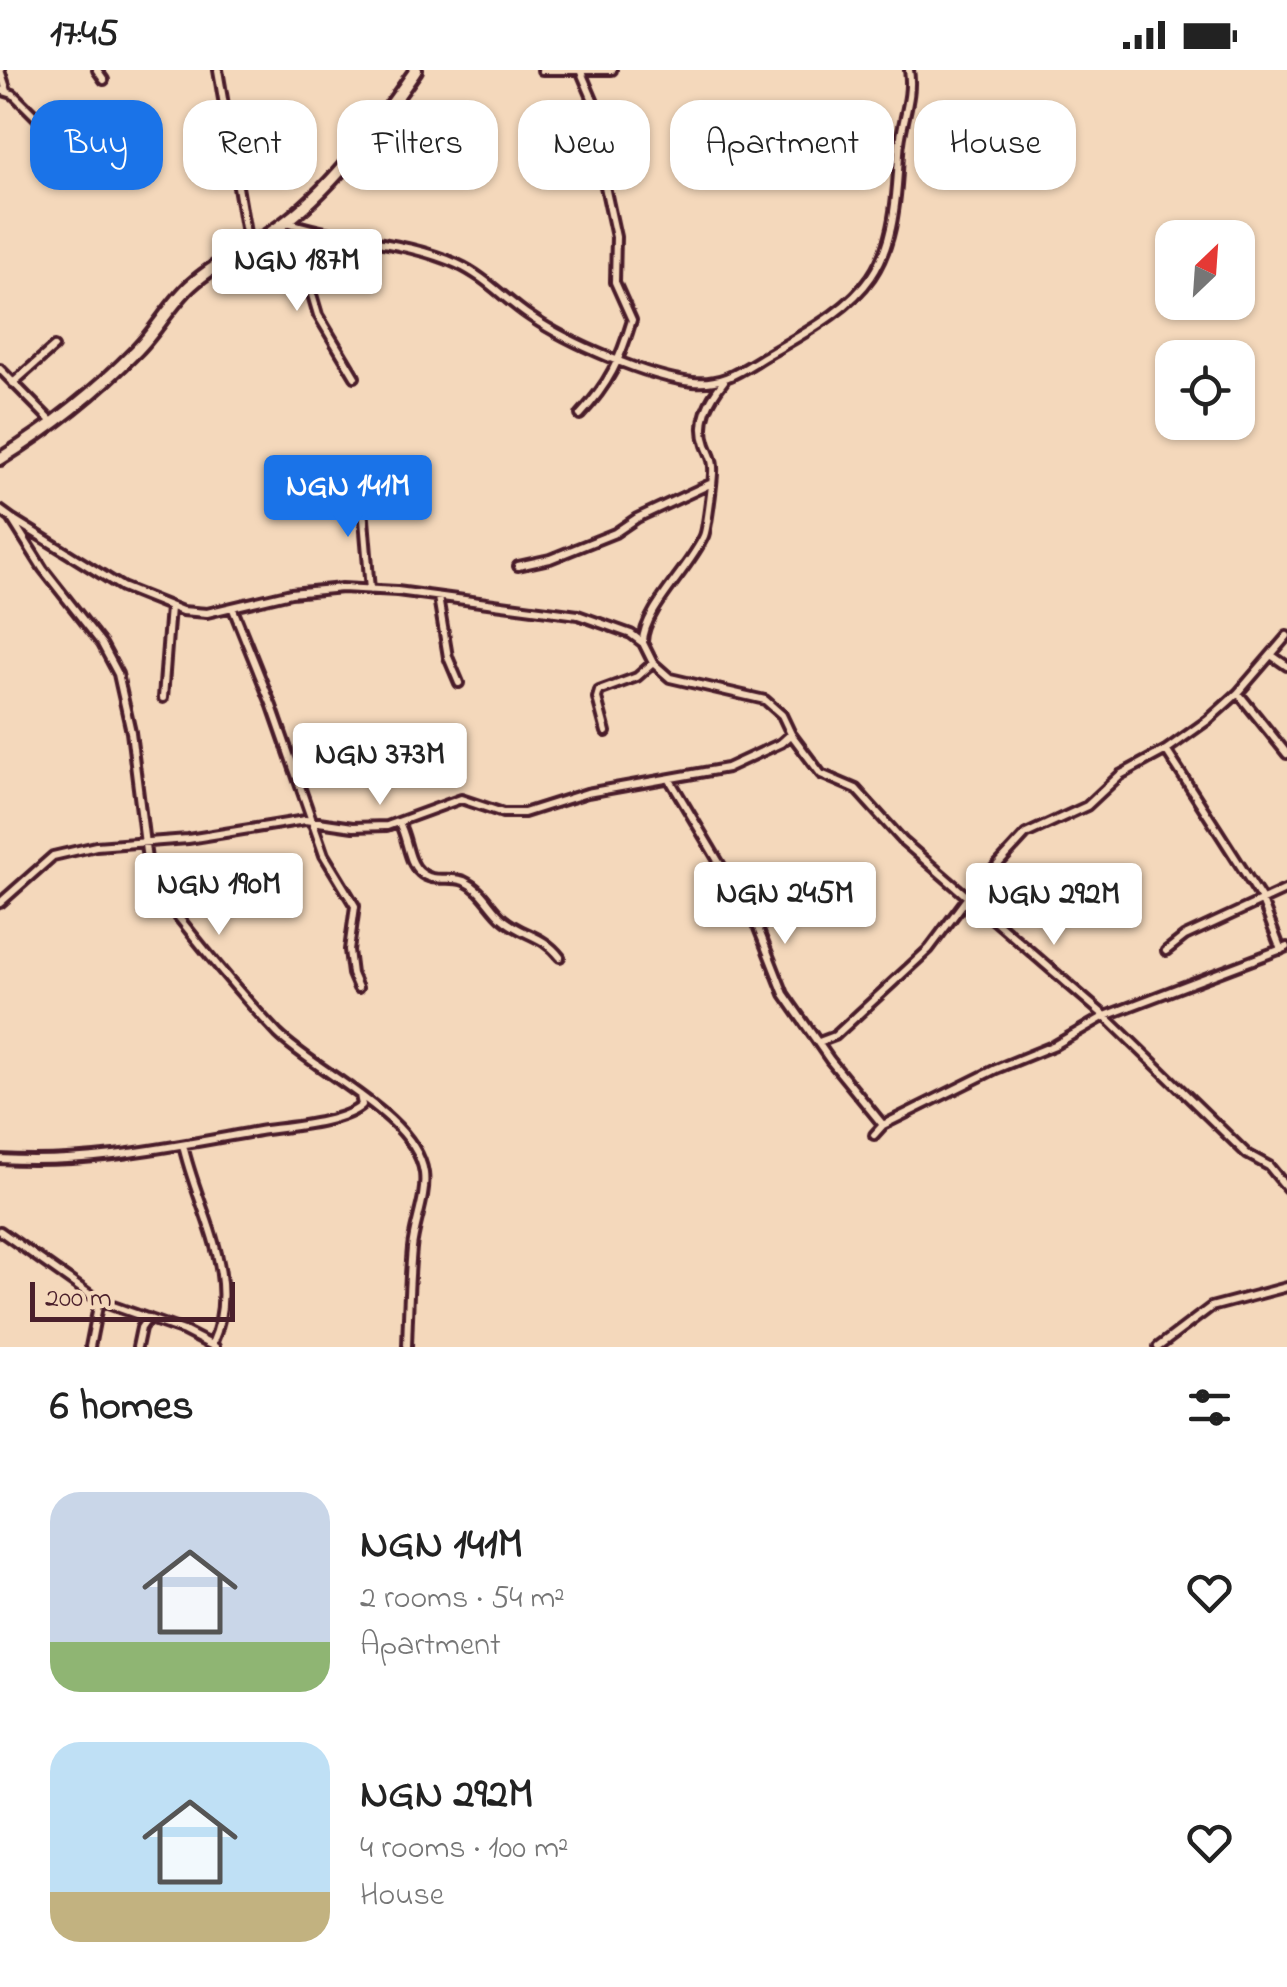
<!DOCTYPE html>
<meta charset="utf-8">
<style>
:root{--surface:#fff;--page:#f2f2f2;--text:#222;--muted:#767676;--accent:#1a73e8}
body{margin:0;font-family:"Indie Flower",sans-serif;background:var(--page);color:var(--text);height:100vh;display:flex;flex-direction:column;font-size:38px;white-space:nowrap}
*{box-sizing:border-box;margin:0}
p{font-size:32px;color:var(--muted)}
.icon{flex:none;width:55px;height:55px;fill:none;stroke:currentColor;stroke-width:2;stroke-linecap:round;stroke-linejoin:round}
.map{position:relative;height:1277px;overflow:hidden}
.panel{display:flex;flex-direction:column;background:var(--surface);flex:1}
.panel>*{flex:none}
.banner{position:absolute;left:30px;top:30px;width:1228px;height:90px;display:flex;gap:20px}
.needle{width:65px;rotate:25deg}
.buttons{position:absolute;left:1155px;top:150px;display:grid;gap:20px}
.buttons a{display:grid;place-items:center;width:100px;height:100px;border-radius:20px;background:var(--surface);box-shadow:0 2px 8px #0004;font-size:50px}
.scale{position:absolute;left:30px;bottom:25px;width:205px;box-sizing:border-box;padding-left:10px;border:5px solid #4a1f2b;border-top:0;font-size:28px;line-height:35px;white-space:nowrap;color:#4a1f2b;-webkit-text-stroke:8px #f4d8bb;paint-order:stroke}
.price{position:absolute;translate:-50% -85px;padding:0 22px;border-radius:10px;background:#fff;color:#222;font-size:32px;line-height:65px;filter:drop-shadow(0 2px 5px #0008)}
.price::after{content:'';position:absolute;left:50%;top:60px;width:30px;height:22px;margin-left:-15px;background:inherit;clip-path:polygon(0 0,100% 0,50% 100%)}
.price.on{background:var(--accent);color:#fff}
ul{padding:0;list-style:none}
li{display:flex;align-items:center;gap:30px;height:250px;padding:0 50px}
li span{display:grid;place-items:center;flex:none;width:280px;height:200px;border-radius:30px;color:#555}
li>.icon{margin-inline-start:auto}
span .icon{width:120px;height:120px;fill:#fffc;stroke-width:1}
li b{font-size:42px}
h2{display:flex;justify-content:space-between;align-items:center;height:120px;padding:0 50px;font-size:42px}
.pill{padding:0 35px;border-radius:30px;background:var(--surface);box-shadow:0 2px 8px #0004;font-size:35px;line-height:90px}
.pill.on{background:var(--accent);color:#fff}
.status{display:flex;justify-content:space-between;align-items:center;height:70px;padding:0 50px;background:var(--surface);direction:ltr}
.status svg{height:28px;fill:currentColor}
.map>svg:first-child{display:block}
</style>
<div class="status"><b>17:45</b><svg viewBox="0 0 49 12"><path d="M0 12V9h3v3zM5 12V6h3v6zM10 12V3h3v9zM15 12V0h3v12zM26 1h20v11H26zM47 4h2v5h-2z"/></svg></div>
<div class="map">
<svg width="1287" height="1277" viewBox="0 0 1287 1277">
<rect width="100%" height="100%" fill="#f4d8bb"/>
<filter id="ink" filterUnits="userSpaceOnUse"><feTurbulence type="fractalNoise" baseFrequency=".01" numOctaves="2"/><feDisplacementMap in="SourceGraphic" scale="20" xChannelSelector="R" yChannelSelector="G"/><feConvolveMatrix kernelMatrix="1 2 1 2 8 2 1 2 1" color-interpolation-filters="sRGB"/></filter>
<g filter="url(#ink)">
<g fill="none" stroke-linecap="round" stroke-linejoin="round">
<defs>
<path id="minor" d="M 0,0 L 7,21
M 97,0 L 104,10
M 218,0 L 248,175
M 542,0 L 612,0
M 0,20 L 13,24 L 39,50
M 287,152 C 343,171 404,170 457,194 C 486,207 505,230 531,247 C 569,273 647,307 693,312 C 725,315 743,299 769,284 C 873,225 894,204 899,83 C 900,54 914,28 909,0
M 270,163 L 303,194 L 318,245 L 355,307
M 0,299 L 53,353
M 13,313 L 54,277
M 580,345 C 609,314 620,290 632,250 L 615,212 L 616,167 L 603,107 L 601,49 L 581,2
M 361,414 L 370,520
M 0,440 L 11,448 L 43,499 L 102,574 L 118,604 L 131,662 L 147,790 L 151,806 L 165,830 C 200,875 238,922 278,964 C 316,1002 416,1046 424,1103 C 427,1126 414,1155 412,1178 C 409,1211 408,1244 407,1277
M 11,448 L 122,517 L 182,541 L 207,543 L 291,523 L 342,518 L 397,521 L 578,545 L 631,564 L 643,573 L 653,593 L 670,608 L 765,630 L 782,645 L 791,664 L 821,704 L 856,719 L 903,771 L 1105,946 L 1247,1084 L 1269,1096 L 1287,1118
M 518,496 L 550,489 L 615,463 L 637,448 L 710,414
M 438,527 L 448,587 L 459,613
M 233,539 L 272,636 L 324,785 L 355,836 L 349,880 L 352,904 L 358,918
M 643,572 C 643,541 690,498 704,466 C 707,459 714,405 713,397 C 713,389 709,383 706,375 C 697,351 709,330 724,311
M 1271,585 L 1287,596
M 1238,623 L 1287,684
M 163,628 L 170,537
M 606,662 L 597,628 L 599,621 L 637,607 L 653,593
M 1166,680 L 1261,828 L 1281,880
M 670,710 L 758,858 L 784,924 L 830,990 L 883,1055
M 399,753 C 408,768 407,791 420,802 C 433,814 449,805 464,811 C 483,820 489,837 503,849 C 523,866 542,864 560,887
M 0,833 L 53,786 L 96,776 L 188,769 L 305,750 L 353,757 L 387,756 L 461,729 L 503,743 L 524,743 L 587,723 L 727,698 L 781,673 L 791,664
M 1166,881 L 1185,866 L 1287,819
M 819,972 L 835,966 L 929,879 L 968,827 L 1026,764 L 1087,736 L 1120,705 L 1166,680 L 1208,650 L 1238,623 L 1287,566
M 874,1065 L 883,1055 L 996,999 L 1055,975 L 1105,946 L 1287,877
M 183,1075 C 197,1140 243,1207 212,1274
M 0,1089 C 87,1095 174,1076 259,1061 C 285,1057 344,1053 362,1035 L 360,1025
M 0,1161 L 99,1231 L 184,1261 L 215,1277
M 90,1277 L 99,1231
M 137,1277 L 141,1258 L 148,1248
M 1158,1277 L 1211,1237 L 1287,1217"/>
<path id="secondary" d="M 0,389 C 50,358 96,322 137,280 C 157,260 171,233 191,215 C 220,189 257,175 287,151 C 339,111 379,53 416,0"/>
</defs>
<use href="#minor" stroke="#4a1f2b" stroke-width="14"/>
<use href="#secondary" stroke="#4a1f2b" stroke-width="18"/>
<use href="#minor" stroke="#f4d8bb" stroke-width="6"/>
<use href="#secondary" stroke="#f4d8bb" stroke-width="10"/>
</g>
</g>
</svg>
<div class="buttons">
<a><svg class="needle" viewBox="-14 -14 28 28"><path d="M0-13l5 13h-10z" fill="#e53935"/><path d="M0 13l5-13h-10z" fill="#767676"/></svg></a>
<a><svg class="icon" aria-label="locate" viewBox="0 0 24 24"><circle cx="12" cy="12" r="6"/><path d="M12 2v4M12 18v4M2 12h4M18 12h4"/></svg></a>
</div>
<div class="scale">200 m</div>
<b class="price" style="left:297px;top:244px">NGN 187M</b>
<b class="price on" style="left:348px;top:470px">NGN 141M</b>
<b class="price" style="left:380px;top:738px">NGN 373M</b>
<b class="price" style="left:219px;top:868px">NGN 190M</b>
<b class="price" style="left:785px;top:877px">NGN 245M</b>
<b class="price" style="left:1054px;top:878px">NGN 292M</b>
<div class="banner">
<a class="pill on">Buy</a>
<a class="pill">Rent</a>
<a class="pill">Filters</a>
<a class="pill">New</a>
<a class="pill">Apartment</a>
<a class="pill">House</a>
</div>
</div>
<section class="panel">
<h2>6 homes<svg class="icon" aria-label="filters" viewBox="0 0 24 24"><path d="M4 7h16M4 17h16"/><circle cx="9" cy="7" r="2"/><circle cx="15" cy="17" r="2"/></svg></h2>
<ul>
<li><span style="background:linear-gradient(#c9d6e8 75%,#8fb573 0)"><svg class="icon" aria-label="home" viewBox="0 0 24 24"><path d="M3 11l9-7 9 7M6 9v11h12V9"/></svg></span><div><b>NGN 141M</b><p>2 rooms · 54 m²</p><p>Apartment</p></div><svg class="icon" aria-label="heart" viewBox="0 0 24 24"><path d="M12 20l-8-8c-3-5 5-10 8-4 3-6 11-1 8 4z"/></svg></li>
<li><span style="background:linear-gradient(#bfe0f5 75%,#c2b280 0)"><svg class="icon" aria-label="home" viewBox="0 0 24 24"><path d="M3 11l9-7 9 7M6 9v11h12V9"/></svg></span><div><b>NGN 292M</b><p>4 rooms · 100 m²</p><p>House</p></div><svg class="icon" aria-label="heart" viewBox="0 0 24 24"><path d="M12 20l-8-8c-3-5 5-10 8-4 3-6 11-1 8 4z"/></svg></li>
</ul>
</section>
